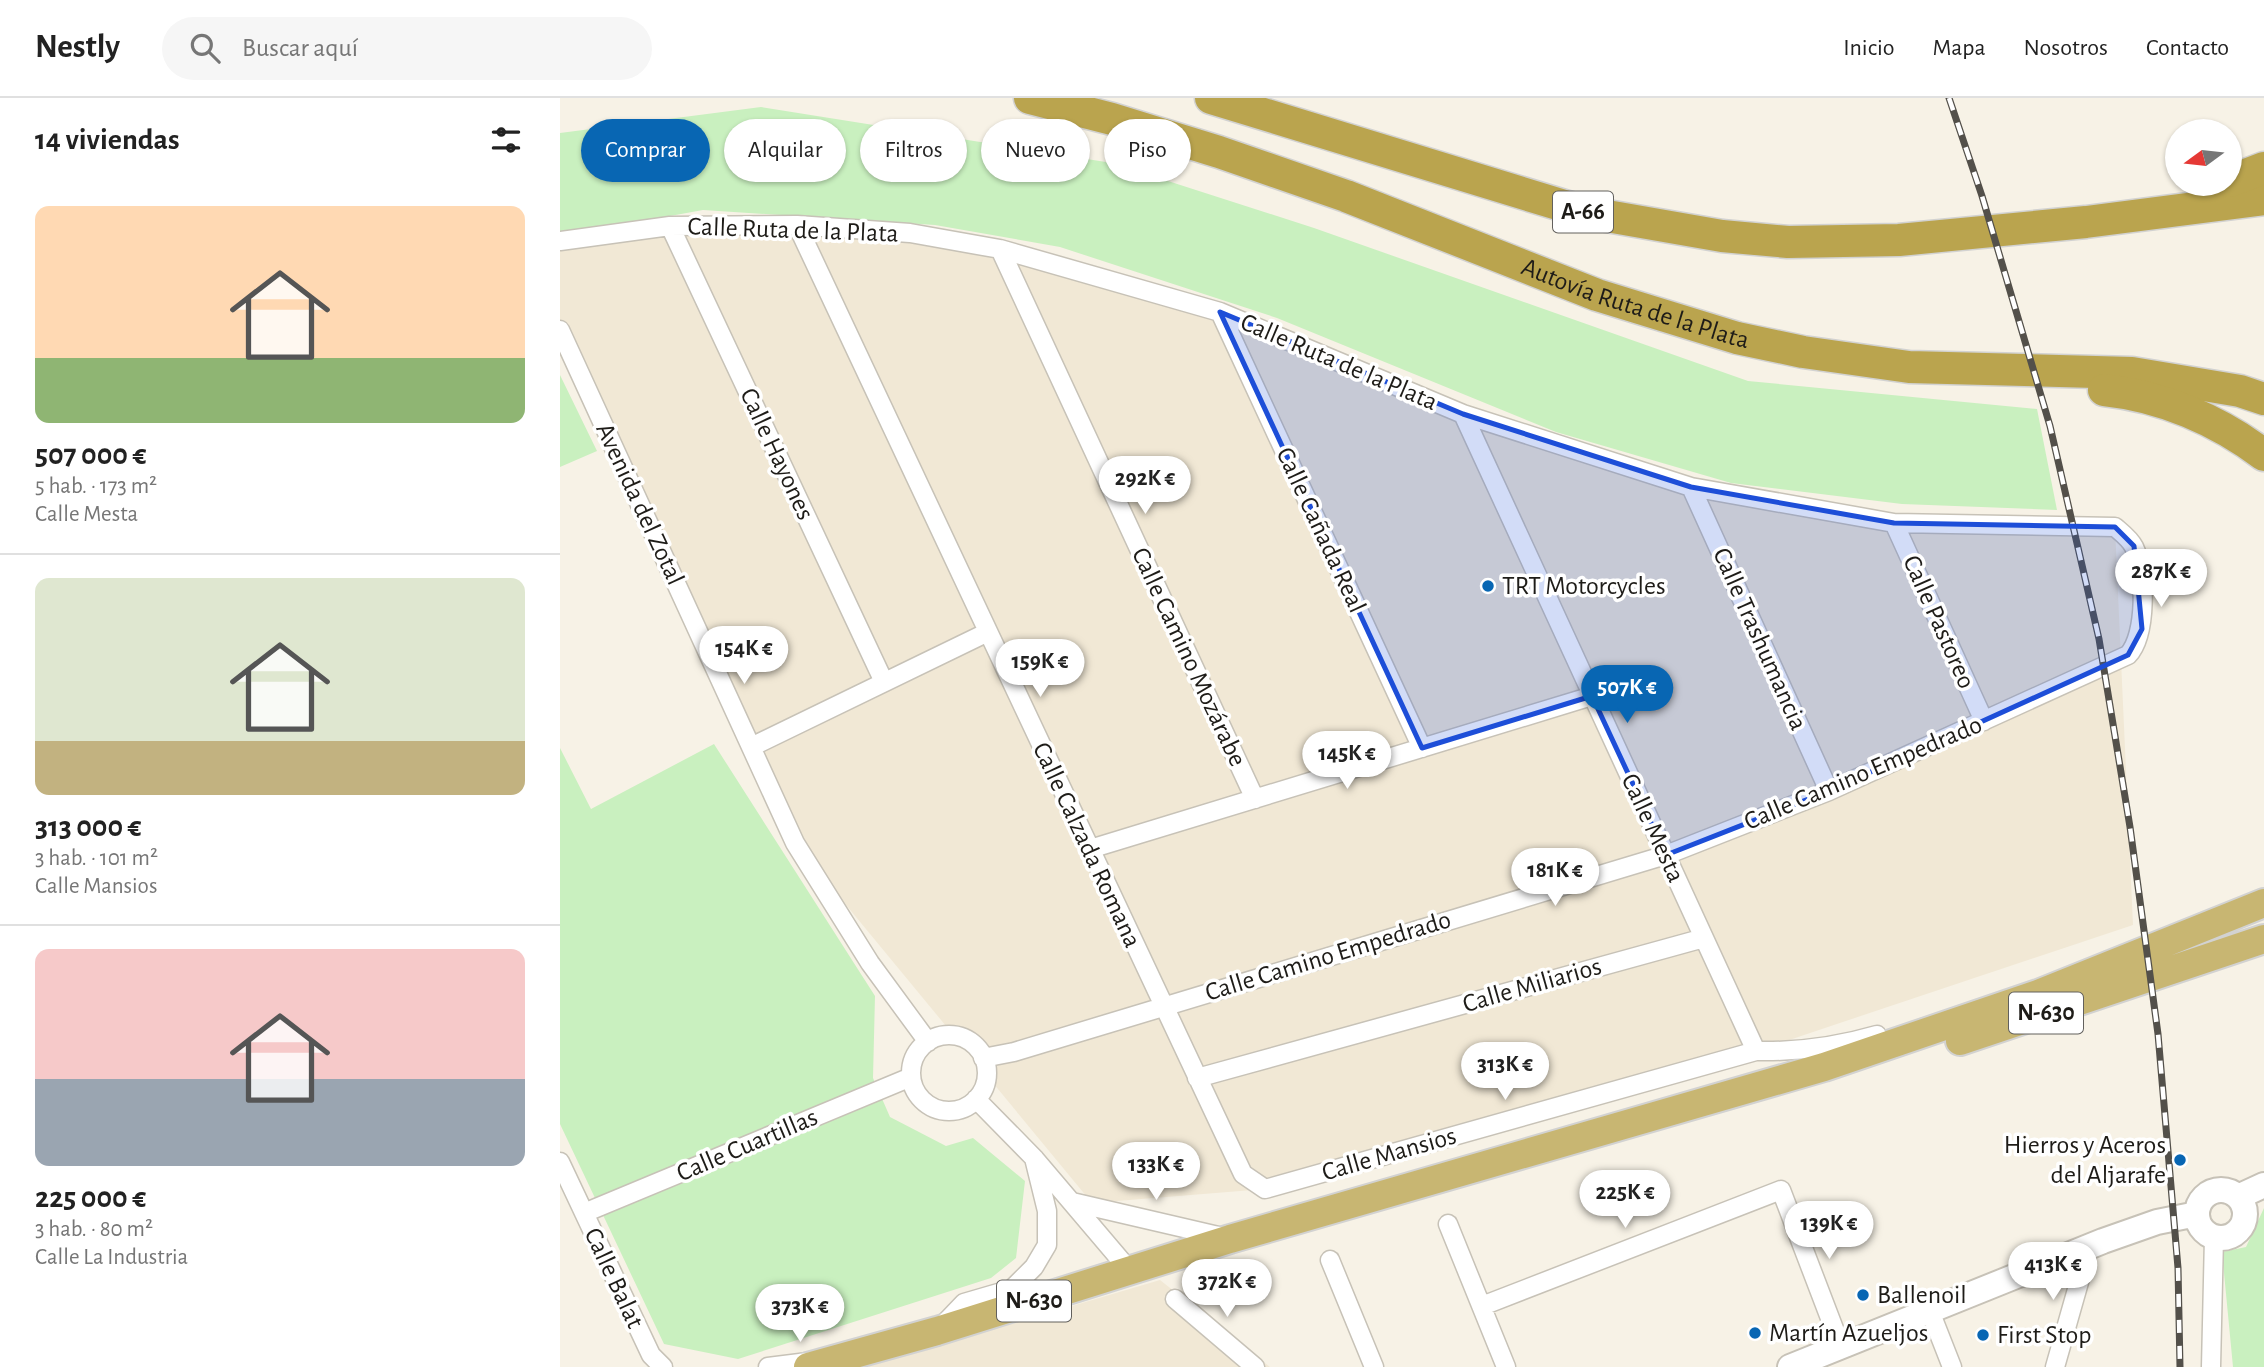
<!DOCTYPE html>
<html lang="es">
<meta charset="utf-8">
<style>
:root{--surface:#fff;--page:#f6f6f6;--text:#222;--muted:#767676;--line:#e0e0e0;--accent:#0866b3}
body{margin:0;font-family:"Alegreya Sans",sans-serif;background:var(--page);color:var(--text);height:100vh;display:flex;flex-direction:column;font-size:26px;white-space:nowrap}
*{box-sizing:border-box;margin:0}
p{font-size:23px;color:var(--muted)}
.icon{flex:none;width:38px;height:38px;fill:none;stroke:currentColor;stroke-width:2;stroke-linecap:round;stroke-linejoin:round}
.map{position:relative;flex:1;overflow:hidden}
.details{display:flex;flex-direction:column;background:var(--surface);width:560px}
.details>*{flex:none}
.guide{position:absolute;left:21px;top:21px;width:665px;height:63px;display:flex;gap:14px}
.needle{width:46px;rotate:255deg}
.tools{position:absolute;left:1605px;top:21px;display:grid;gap:14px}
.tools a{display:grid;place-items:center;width:77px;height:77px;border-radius:50%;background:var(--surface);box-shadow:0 2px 5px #0004;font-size:35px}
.price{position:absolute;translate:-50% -60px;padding:0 16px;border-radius:24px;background:#fff;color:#222;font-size:23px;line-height:46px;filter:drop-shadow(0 2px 4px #0008)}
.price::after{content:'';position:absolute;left:50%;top:42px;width:21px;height:16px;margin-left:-10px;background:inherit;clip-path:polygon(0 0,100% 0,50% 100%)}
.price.current{background:var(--accent);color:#fff}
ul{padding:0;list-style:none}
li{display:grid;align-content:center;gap:14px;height:371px;padding:0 35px}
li+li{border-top:2px solid var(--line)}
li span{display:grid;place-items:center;height:217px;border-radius:14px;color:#555}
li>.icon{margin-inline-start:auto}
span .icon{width:126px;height:126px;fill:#fffc;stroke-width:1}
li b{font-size:30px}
h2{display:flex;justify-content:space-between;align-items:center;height:84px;padding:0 35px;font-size:30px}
.tag{padding:0 24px;border-radius:32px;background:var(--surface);box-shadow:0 2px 5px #0004;font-size:24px;line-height:63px}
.tag.current{background:var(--accent);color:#fff}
header{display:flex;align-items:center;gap:42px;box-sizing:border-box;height:98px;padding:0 35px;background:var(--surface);border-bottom:2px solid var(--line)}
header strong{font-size:33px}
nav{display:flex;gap:38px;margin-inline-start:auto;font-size:24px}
.search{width:490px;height:63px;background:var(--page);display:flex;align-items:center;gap:18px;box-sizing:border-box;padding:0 24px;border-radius:38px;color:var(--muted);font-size:26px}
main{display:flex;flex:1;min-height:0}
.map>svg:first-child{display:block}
</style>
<header>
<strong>Nestly</strong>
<div class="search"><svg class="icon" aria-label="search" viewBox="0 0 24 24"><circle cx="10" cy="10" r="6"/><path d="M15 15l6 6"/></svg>Buscar aquí</div>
<nav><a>Inicio</a><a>Mapa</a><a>Nosotros</a><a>Contacto</a></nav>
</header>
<main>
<section class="details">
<h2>14 viviendas<svg class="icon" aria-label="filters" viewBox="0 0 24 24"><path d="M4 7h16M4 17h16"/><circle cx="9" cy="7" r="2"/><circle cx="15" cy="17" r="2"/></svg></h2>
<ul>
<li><span style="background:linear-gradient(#ffd9b3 70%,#8fb573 0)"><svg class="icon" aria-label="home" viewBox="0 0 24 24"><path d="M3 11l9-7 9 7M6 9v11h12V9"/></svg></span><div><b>507 000 €</b><p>5 hab. · 173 m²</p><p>Calle Mesta</p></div></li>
<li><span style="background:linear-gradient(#dfe7d0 75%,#c2b280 0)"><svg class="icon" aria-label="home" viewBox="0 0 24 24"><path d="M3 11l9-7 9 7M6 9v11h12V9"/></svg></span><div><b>313 000 €</b><p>3 hab. · 101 m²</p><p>Calle Mansios</p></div></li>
<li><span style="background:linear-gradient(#f6c9c9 60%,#9aa5b1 0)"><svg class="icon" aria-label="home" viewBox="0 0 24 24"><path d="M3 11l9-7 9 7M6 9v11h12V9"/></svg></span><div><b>225 000 €</b><p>3 hab. · 80 m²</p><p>Calle La Industria</p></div></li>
</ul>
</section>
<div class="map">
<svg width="1704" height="1269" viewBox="0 0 1704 1269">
<rect width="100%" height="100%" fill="#f7f2e6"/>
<path fill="#f1e8d5" d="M 237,127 L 440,151 L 660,214 L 903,316 L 1131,389 L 1334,425 L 1555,429 L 1573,827 L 1196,953 L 705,1091 L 532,1105 L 235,745 L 0,232 L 0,143 Z
M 600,1182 L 710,1269 L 306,1269 Z"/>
<path fill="#c9f0bf" d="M 201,9 L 552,65 L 754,130 L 1188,283 L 1477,311 L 1497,412 L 1342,406 L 1171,385 L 996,334 L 717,220 L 500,149 L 375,127 L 143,112 L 0,138 L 0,35 Z
M 0,277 L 37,353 L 0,369 Z
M 154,646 L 315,898 L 313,980 L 330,1019 L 386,1048 L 413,1040 L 465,1083 L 456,1160 L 431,1180 L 178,1261 L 104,1246 L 0,1026 L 0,650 L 31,711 Z
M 1704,1110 L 1704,1269 L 1673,1269 L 1662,1154 L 1686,1149 Z"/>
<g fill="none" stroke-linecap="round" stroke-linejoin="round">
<defs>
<path id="minor" d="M 237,127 L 683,1076 L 705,1091 L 1196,953 C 1238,954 1276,949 1317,937
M 110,128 L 324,584
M 0,143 L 110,128 L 237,127 L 350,135 L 440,151 L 660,214 L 903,316 L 1131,389 L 1334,425 L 1555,429 C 1562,435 1570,441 1574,449 C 1586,474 1587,537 1568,557 L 1269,693 L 1106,757 L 454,954 L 423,960
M 440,151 L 695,701
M 660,214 L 862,650
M 0,232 L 235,745 L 310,865 L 368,944
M 903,316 L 1196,953
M 1131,389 L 1269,693
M 1334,425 L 1424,623
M 191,649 L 428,534
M 530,751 L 1032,598
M351 975a38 38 0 1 1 76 0a38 38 0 1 1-76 0Z
M 637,980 L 1144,840
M 416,1001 L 474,1060 L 570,1173
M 0,1064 L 91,1257 L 103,1269
M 512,1104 L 667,1140
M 24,1115 L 351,979
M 888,1126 L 946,1269
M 770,1162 L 814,1269
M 615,1201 L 695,1269
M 922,1208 L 1221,1092 L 1281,1249
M 1370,1213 L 1392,1269
M 382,1228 L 404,1205 L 452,1191 L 474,1169 L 487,1147 L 487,1113 L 474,1060
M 208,1269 L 256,1263
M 1495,1269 L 1529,1149
M 1651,1269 L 1654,1139"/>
<path id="secondary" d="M1637 1116a24 24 0 1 1 48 0a24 24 0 1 1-48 0Z
M 1678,1099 L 1704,1087
M 1230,1269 L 1543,1143 L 1597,1124 L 1637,1116"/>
<path id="trunk" d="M 1400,943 L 1704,841
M 248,1269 L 377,1233 L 670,1141 L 1264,969 L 1478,896 L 1704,805"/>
<g id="motorway">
<path id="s1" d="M 470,0 L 552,21 L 659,54 L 786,98 L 1037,197 L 1177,240 L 1243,254 L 1349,269 L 1572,275 L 1680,293 L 1704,301"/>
<path d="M 651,0 L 1024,114 L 1162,138 L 1228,144 L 1339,142 L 1526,124 L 1704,101"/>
<path d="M 1670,83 L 1704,70"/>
<path d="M 1544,292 C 1602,298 1658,322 1704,357"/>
</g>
</defs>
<use href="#minor" stroke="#c7c2b7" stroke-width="21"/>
<use href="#secondary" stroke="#c7c2b7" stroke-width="28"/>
<use href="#trunk" stroke="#d2d2d1" stroke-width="32"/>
<use href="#motorway" stroke="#d2d2d1" stroke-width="35"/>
<use href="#minor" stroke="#fff" stroke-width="18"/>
<use href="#secondary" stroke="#fff" stroke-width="24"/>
<use href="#trunk" stroke="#c8b672" stroke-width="28"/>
<use href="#motorway" stroke="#baa44e" stroke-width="32"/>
<defs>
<path id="rail" d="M 1389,0 L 1422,98 L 1490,328 L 1539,541 L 1570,729 L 1598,936 L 1618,1170 L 1620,1269"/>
</defs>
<use href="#rail" stroke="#53504a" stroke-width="7"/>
<use href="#rail" stroke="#fff" stroke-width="4.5" stroke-dasharray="13" stroke-linecap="butt"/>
</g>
<path fill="#1d4ed8" fill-opacity="0.2" stroke="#1d4ed8" stroke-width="5" stroke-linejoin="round" d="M 660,214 L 903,316 L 1131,389 L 1334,425 L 1555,429 L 1574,448 L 1582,531 L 1568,557 L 1269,693 L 1106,757 L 1032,598 L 862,650 Z"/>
<g fill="#0866b3" stroke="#fff" stroke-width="2.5">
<circle cx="928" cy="488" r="7"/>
<circle cx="1620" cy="1062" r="7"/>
<circle cx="1303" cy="1197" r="7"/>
<circle cx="1195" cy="1235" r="7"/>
<circle cx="1423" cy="1237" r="7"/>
</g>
<g text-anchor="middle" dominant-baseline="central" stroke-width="7" stroke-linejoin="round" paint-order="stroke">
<g fill="#fff" stroke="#62605d" stroke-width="2">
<rect x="993" y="93.5" width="60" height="41" rx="5"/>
<rect x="1449" y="894.5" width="74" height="41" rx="5"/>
<rect x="437" y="1182.5" width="74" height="41" rx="5"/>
</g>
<g font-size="24" font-weight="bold" fill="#1e1c18">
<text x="1023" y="114">A-66</text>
<text x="1486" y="915">N-630</text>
<text x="474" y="1203">N-630</text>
</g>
<g font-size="26" fill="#1e1c18" stroke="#fff">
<text transform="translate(233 132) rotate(2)">Calle Ruta de la Plata</text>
<text stroke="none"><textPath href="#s1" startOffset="640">Autovía Ruta de la Plata</textPath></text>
<text transform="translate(779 264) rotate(23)">Calle Ruta de la Plata</text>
<text transform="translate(217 356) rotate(65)">Calle Hayones</text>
<text transform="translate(80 406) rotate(65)">Avenida del Zotal</text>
<text transform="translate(761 432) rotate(65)">Calle Cañada Real</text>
<text transform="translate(1379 524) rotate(66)">Calle Pastoreo</text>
<text transform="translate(1200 541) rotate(66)">Calle Trashumancia</text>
<text transform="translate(629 559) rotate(65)">Calle Camino Mozárabe</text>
<text transform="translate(1303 675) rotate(-23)">Calle Camino Empedrado</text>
<text transform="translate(1093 730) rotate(65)">Calle Mesta</text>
<text transform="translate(527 747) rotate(65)">Calle Calzada Romana</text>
<text transform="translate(768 858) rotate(-17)">Calle Camino Empedrado</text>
<text transform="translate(972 887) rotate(-16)">Calle Miliarios</text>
<text transform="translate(187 1047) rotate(-23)">Calle Cuartillas</text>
<text transform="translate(829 1056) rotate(-16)">Calle Mansios</text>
<text transform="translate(54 1180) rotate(65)">Calle Balat</text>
</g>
<g font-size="26" fill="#1e1c18" stroke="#fff" text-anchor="start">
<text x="942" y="488">TRT Motorcycles</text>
<text x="1606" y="1047" text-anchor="end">Hierros y Aceros<tspan x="1606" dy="30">del Aljarafe</tspan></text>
<text x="1317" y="1197">Ballenoil</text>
<text x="1209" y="1235">Martín Azueljos</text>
<text x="1437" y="1237">First Stop</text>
</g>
</g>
</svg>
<div class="tools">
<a><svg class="needle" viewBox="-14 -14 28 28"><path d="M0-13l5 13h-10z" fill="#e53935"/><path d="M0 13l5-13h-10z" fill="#767676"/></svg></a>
</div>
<b class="price" style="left:585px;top:418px">292K €</b>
<b class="price" style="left:1601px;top:511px">287K €</b>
<b class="price" style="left:184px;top:588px">154K €</b>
<b class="price" style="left:480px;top:601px">159K €</b>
<b class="price current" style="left:1067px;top:627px">507K €</b>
<b class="price" style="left:787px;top:693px">145K €</b>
<b class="price" style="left:995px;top:810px">181K €</b>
<b class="price" style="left:945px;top:1004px">313K €</b>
<b class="price" style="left:596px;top:1104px">133K €</b>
<b class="price" style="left:1065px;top:1132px">225K €</b>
<b class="price" style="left:1269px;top:1163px">139K €</b>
<b class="price" style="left:1493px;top:1204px">413K €</b>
<b class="price" style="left:667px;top:1221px">372K €</b>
<b class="price" style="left:240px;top:1246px">373K €</b>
<div class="guide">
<a class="tag current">Comprar</a>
<a class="tag">Alquilar</a>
<a class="tag">Filtros</a>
<a class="tag">Nuevo</a>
<a class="tag">Piso</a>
</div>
</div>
</main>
